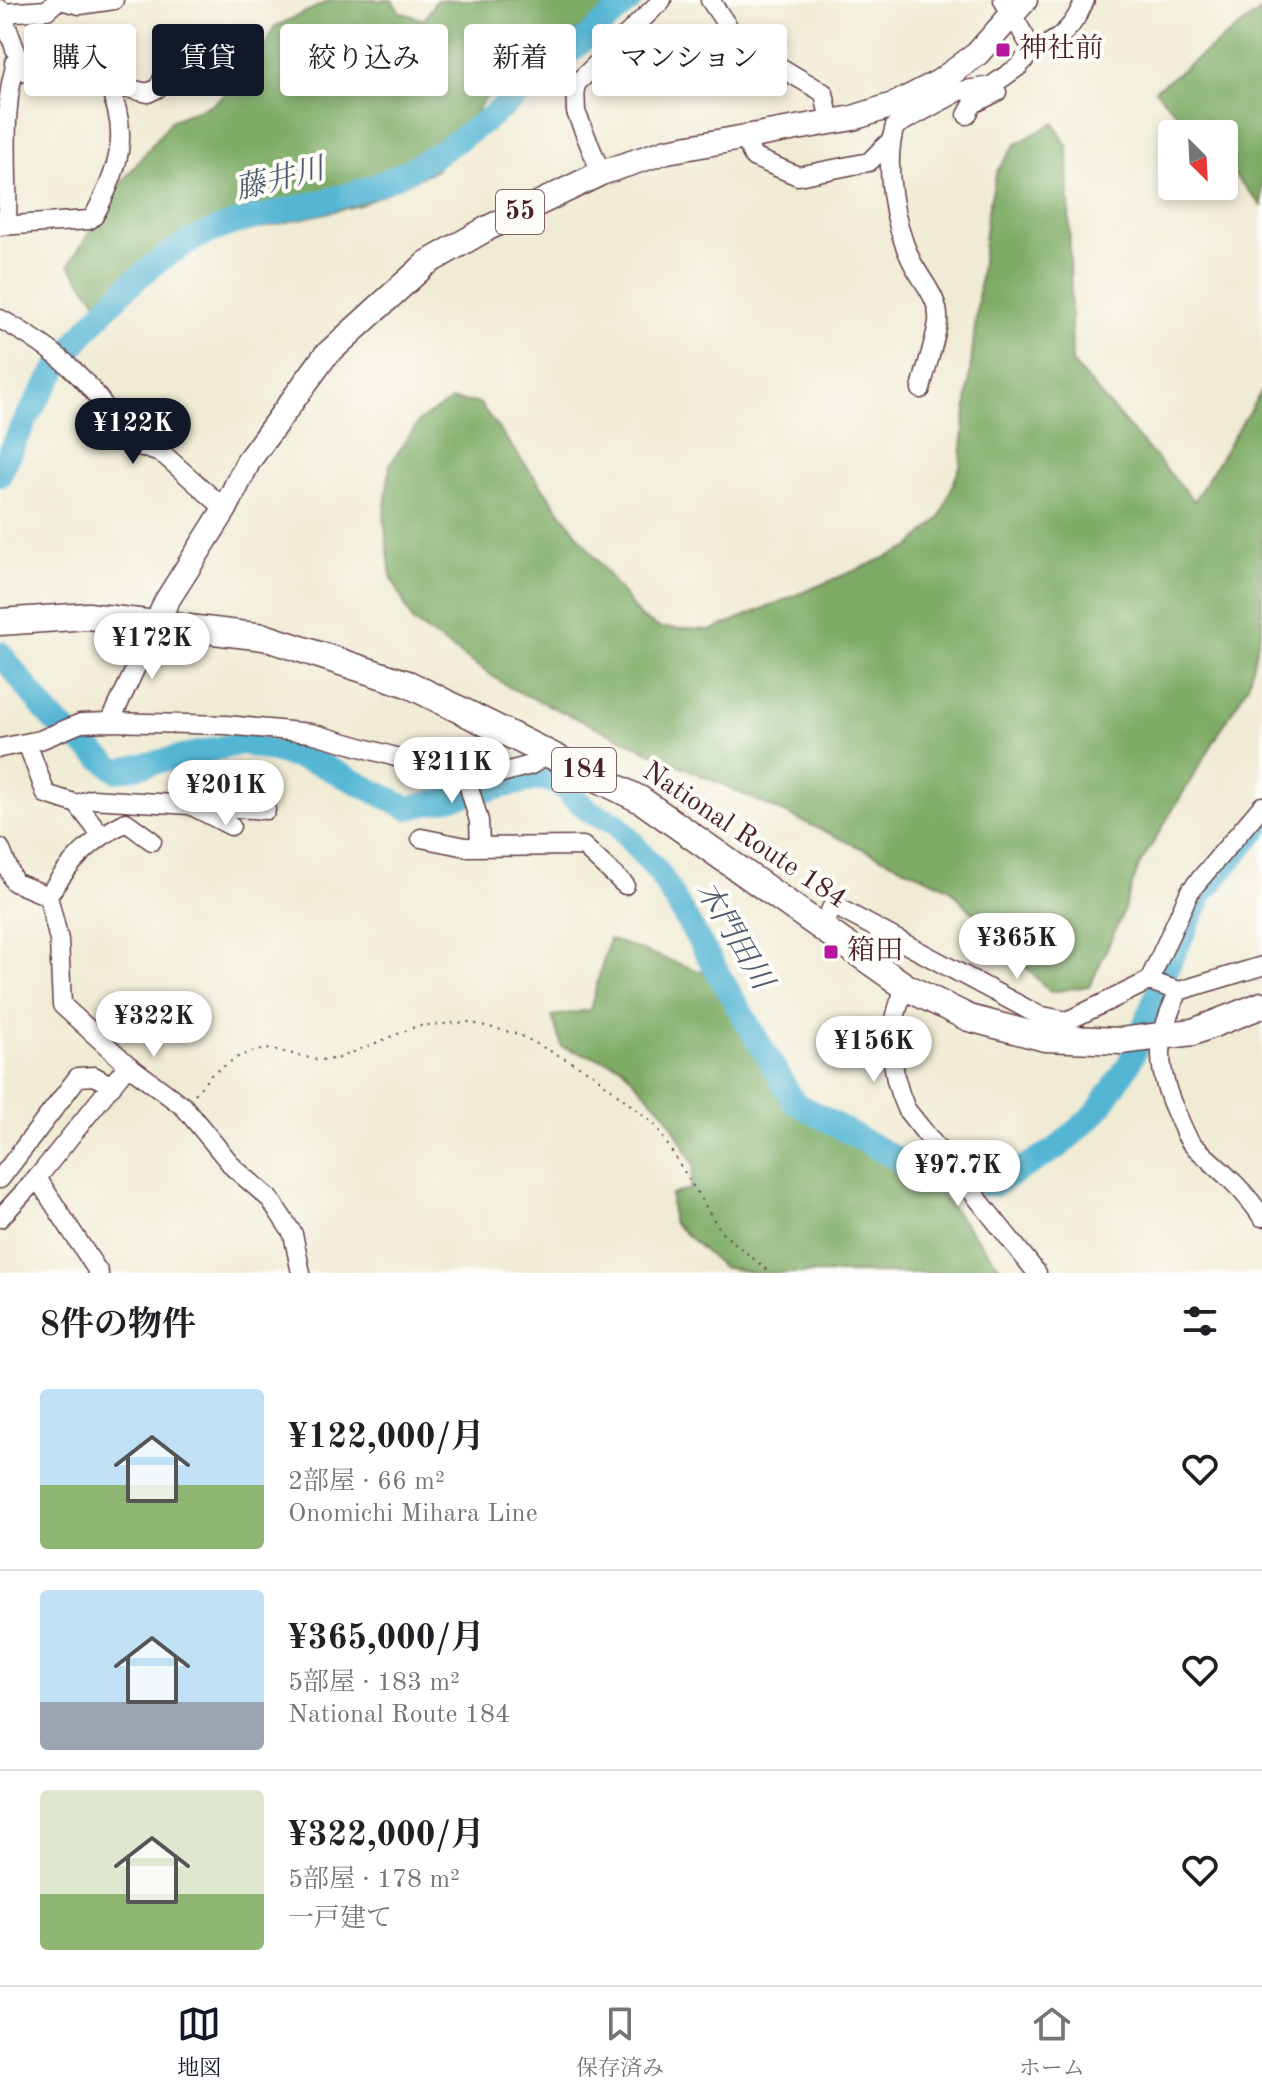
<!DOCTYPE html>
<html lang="ja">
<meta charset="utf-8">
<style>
:root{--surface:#fff;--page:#f6f6f6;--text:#202124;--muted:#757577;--line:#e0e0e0;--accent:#111827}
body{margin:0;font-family:"Old Standard TT","Noto Serif JP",serif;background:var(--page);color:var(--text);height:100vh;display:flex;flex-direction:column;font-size:30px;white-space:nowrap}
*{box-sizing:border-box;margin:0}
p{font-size:26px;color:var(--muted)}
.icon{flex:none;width:44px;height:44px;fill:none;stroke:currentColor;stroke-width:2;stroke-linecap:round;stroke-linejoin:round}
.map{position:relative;height:1273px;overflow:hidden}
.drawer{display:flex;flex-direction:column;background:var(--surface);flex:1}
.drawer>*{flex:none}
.guide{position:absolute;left:24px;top:24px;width:800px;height:72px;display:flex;gap:16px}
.needle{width:52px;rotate:156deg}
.fabs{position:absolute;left:1158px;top:120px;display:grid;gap:16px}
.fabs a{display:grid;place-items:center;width:80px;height:80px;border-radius:8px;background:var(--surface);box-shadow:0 4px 12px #0003;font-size:40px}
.price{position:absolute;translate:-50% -68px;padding:0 18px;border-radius:28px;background:#fff;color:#222;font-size:26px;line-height:52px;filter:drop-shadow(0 2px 4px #0008)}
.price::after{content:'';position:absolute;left:50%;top:48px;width:24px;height:18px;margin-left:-12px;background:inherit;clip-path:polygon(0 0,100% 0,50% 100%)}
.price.current{background:var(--accent);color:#fff}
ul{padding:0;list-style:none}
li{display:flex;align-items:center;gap:24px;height:200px;padding:0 40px}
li+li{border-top:2px solid var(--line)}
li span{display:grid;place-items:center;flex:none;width:224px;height:160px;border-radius:8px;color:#555}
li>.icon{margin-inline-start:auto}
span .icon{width:96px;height:96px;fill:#fffc;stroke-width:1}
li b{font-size:34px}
h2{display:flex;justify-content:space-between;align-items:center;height:96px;padding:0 40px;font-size:34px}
.pill{padding:0 28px;border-radius:8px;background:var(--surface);box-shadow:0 4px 12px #0003;font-size:28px;line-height:72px}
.pill.current{background:var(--accent);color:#fff}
.dock{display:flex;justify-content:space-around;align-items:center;height:112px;border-top:2px solid var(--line);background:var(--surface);font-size:22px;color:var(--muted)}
.dock a{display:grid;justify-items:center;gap:4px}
.dock .current{color:var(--accent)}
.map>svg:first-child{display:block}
</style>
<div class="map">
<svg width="1262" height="1273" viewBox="0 0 1262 1273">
<rect width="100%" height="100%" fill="#fdfcf7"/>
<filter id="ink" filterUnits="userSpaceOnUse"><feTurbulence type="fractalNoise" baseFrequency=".0125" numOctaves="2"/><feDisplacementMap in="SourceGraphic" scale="16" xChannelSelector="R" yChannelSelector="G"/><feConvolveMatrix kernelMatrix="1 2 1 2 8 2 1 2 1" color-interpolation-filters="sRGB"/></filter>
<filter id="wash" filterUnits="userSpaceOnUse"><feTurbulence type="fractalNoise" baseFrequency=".006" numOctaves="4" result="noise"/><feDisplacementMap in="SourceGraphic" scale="32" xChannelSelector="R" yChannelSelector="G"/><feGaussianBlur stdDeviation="1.8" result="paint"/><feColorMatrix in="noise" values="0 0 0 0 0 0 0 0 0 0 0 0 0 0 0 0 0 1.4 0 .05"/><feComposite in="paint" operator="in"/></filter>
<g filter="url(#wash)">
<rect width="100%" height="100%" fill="#f0ebd4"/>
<path fill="#7eac66" stroke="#646648" stroke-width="2" d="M 331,0 L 392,0 L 400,12 L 424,20 L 436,0 L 614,0 L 556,48 L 484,100 L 436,170 L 360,205 L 158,252 L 102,308 L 69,265 L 117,188 L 172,120 L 212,104 L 250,76 L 274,27 Z
M 1262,10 L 1262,206 L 1224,164 L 1224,134 L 1196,134 L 1155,90 Z
M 1054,123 L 1068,148 L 1072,363 L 1194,501 L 1262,390 L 1262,625 L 1248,685 L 1139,866 L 1122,915 L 1090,986 L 1050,992 L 949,888 L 510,688 L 413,622 L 391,576 L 384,518 L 390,464 L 420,420 L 452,400 L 479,403 L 640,617 L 660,628 L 712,630 L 909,548 L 940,518 L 960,466 L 987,215 L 997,171 L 1016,144 Z
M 609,939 L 711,975 L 782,1104 L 871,1155 L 913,1174 L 943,1197 L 1005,1273 L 757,1273 L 722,1267 L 672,1222 L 671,1195 L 690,1189 L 694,1165 L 666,1114 L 620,1065 L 562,1047 L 552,1016 L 590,1010 Z"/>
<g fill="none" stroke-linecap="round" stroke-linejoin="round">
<path stroke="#55b6d4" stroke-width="24" d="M 0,475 C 38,379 124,260 226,226 C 287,206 348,202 405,172 C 488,128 559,60 631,0
M 0,653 L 52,719 L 117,771 L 242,743 L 317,763 L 408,808 L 541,778 L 558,784 L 592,813 L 615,823 L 659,873 L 794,1102 L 939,1182 L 994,1185 L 1057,1148 L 1096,1113 L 1129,1064 L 1166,971 L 1202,894 L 1262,823"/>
</g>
</g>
<g filter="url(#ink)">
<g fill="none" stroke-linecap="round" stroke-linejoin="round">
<defs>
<path id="minor" d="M 60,0 L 80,5 L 114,0
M 710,0 L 739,43 L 824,93 L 830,122
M 1003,0 L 1033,50 C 1060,42 1074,26 1085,0
M 0,9 L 2,13 L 47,10 L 58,0
M 2,13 L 18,57 C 0,107 9,170 7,224
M 14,63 L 33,76 L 54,72 L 148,93 L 158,88 L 174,55
M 967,115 L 973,104 L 997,92
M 745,137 L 753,157 L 798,176 L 869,162 L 890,141
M 601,173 L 576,112 L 575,85 L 662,0
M 0,226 L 89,220 L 94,216 C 118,171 132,133 107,84
M 0,319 C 52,347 100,384 122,440 L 163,454 L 225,509
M 921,389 C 925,370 936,339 938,322 C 940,298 921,281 911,260 C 894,224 883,164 895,126 L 960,91 L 991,86 L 1018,67 L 1033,50
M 110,722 L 157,623
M 27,743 L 46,794 L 77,804 L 101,835
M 0,748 L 40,740 L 81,723 L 110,722 L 226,725 L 311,733 L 466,777 L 501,773 L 531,765 L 550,752
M 466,777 L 479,821 L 480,845
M 77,804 L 92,799 L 190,805 L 231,826
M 193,805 L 266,810
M 421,838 L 466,847 L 583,846 L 625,885
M 0,848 L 14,882 L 48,896 L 59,940 L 62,1005 L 128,1065 L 184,1107 L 234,1168 L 270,1199 L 293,1234 L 301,1273
M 48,896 C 69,863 90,840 126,822 L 152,841
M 821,928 L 833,905 L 1038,1015 L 1067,1021 L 1149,981 L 1179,991 L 1262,966
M 1149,981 L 1190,891 L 1262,806
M 906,987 C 887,1026 888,1069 906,1109 L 1037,1273
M 1179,991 C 1154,1040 1156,1071 1179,1119 C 1183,1128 1187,1140 1194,1146 C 1219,1169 1243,1188 1262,1217
M 37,1178 L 99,1273
M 0,1179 L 78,1077 L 94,1076 L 112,1086
M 0,1218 L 37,1178 L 128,1065"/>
<path id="major" d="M 157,623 L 166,602 L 225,509 L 249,460 L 325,356 L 427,263 L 488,228 L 601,173 L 667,151 L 853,118 L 896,104 L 939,82 L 977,54 L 1025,0"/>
<path id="highway" d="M 0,622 L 88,616 L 264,637 L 408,684 L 641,800 L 906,987 L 969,1018 L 1045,1038 L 1121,1041 L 1193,1032 L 1262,1005"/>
</defs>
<use href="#minor" stroke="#633e44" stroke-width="21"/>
<use href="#major" stroke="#633e44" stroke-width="27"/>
<use href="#highway" stroke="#633e44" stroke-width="29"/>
<path stroke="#633e44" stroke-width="2" stroke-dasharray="2 6" stroke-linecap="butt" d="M 195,1094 L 211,1075 L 236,1058 L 254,1051 L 272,1049 L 318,1060 L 337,1059 L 417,1026 L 468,1022 L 518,1034 L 592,1073 L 656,1126 L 722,1233 L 771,1273"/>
<use href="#minor" stroke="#fff" stroke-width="18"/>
<use href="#major" stroke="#fff" stroke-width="24"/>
<use href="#highway" stroke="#fff" stroke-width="26"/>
</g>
</g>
<g fill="#b5179e" stroke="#fdfcf7" stroke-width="3">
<rect x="995" y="42" width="16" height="16" rx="4"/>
<rect x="823" y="944" width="16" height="16" rx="4"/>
</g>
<g text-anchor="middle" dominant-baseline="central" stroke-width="8" stroke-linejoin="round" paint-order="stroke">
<g fill="#fdfcf7" stroke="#806168" stroke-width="2">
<rect x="496" y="190" width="48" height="44" rx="6"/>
<rect x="552" y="748" width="64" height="44" rx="6"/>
</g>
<g font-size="26" font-weight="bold" fill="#4a1f2b">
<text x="520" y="212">55</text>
<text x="584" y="770">184</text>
</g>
<g font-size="28" fill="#4a1f2b" stroke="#fdfcf7" text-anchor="start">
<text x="1019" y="50">神社前</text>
<text x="847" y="952">箱田</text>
</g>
<g font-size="28" fill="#4a1f2b" stroke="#fdfcf7">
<text transform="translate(744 836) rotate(34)">National Route 184</text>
</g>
<g font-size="30" font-style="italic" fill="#4e5b6f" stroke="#fdfcf7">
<text transform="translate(280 180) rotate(-14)">藤井川</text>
<text transform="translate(733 936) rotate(59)">木門田川</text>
</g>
</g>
</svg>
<div class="fabs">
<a><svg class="needle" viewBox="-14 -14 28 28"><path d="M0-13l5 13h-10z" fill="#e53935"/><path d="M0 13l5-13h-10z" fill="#757577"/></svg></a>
</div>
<b class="price current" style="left:133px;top:466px">¥122K</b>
<b class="price" style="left:152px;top:681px">¥172K</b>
<b class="price" style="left:452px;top:805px">¥211K</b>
<b class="price" style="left:226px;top:828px">¥201K</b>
<b class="price" style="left:1017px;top:981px">¥365K</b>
<b class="price" style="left:154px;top:1059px">¥322K</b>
<b class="price" style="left:874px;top:1084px">¥156K</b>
<b class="price" style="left:958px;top:1208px">¥97.7K</b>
<div class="guide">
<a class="pill">購入</a>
<a class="pill current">賃貸</a>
<a class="pill">絞り込み</a>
<a class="pill">新着</a>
<a class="pill">マンション</a>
</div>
</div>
<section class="drawer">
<h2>8件の物件<svg class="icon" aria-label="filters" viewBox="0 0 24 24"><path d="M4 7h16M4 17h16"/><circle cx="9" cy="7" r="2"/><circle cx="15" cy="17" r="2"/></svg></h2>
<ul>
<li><span style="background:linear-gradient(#bfe0f5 60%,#8fb573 0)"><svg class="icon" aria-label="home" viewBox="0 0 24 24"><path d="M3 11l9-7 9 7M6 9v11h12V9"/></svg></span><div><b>¥122,000/月</b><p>2部屋 · 66 m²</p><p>Onomichi Mihara Line</p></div><svg class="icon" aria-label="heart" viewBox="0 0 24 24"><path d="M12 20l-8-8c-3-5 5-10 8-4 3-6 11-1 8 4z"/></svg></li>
<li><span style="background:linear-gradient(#bfe0f5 70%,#9aa5b1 0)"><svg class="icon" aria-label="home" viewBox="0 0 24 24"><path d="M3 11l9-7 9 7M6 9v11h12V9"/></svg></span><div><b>¥365,000/月</b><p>5部屋 · 183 m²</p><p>National Route 184</p></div><svg class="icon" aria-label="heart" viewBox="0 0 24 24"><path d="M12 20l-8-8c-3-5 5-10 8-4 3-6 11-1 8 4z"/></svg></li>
<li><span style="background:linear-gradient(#dfe7d0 65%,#8fb573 0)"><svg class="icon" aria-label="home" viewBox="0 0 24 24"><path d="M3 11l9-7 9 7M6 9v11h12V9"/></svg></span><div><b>¥322,000/月</b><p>5部屋 · 178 m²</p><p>一戸建て</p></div><svg class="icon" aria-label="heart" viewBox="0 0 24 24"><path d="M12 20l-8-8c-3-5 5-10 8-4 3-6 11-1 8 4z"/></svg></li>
</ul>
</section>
<nav class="dock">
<a class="current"><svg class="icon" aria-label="map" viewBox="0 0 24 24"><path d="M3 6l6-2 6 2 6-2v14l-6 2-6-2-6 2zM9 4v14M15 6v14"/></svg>地図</a>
<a><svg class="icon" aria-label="saved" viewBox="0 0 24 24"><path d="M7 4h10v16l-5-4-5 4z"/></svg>保存済み</a>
<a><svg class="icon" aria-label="home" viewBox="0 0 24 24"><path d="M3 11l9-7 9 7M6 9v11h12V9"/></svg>ホーム</a>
</nav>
